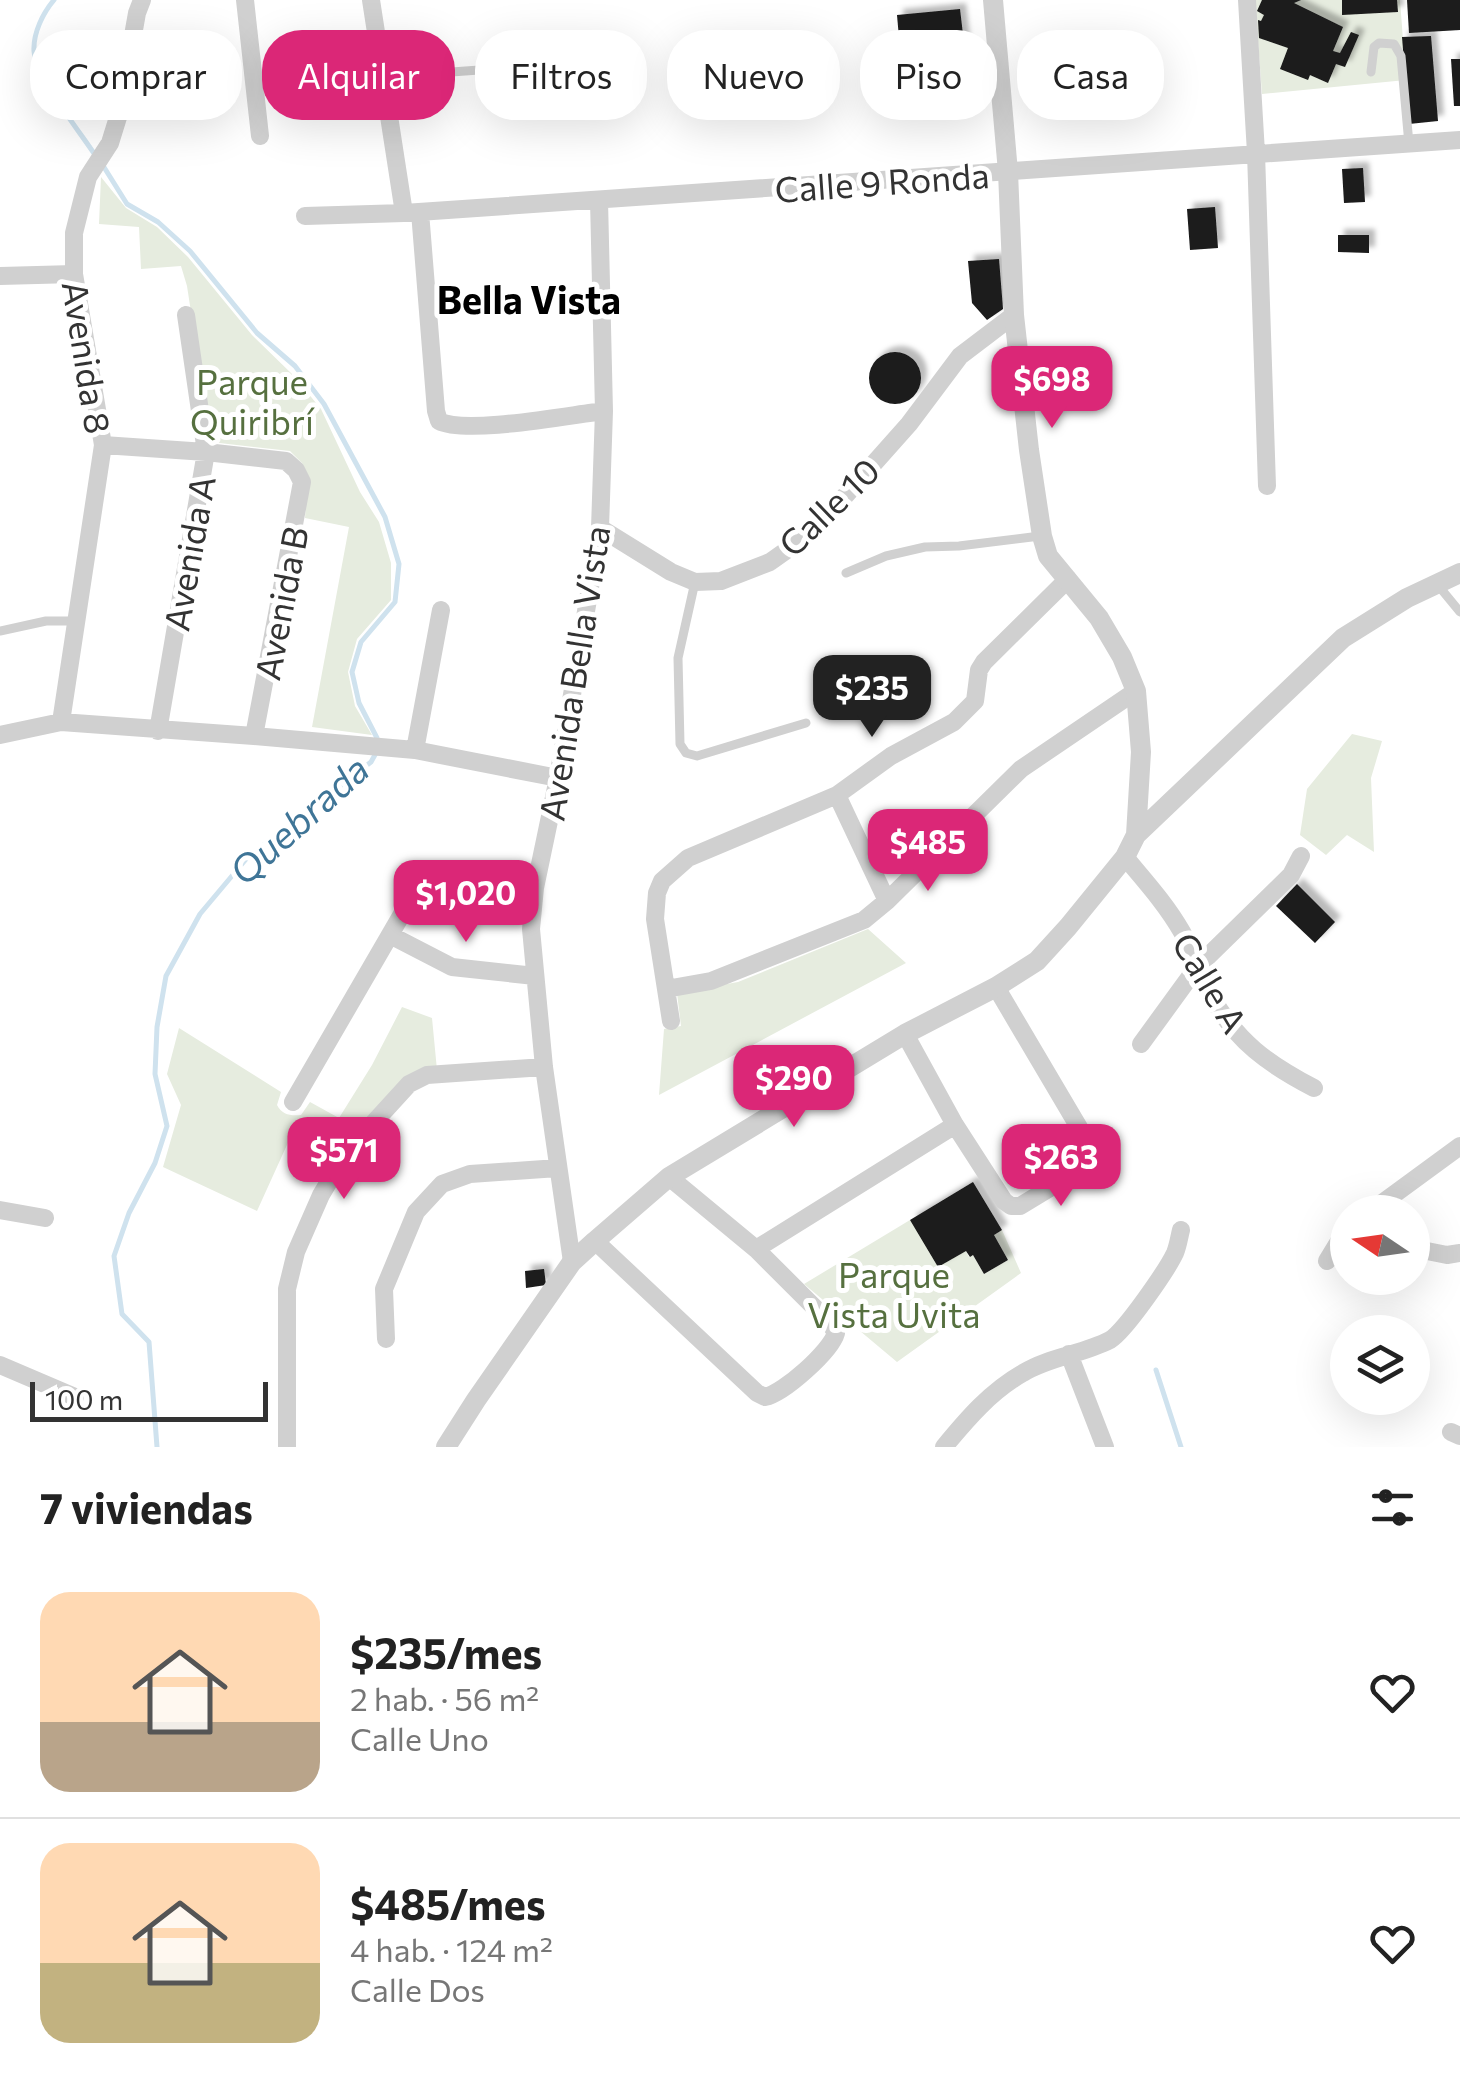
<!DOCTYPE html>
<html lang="es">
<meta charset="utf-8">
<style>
:root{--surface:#fff;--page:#f2f2f2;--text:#222;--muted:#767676;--line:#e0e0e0;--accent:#db2777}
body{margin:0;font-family:Commissioner,sans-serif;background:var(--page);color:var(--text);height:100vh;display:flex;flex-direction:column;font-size:38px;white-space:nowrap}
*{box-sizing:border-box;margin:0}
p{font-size:32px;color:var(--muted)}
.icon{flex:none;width:55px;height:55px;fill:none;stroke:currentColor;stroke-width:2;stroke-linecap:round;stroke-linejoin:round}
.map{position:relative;height:1447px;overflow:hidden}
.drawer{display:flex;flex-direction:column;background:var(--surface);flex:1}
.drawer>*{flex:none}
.guide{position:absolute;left:30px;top:30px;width:1400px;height:90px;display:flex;gap:20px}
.needle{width:65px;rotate:283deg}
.tools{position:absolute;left:1330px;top:1195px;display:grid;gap:20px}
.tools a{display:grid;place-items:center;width:100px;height:100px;border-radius:50%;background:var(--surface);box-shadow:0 10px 40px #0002;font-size:50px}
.scale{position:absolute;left:30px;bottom:25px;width:238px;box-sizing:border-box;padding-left:10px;border:5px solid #333;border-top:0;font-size:28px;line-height:35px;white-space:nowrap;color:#333;-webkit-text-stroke:8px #fff;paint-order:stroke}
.price{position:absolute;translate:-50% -85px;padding:0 22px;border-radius:20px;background:var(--accent);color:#fff;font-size:32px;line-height:65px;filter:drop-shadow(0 2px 5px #0008)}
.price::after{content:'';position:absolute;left:50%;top:60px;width:30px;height:22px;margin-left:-15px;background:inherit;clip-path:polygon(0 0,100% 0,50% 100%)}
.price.selected{background:#222;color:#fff}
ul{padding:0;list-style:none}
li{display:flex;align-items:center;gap:30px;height:250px;padding:0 40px}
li+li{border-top:2px solid var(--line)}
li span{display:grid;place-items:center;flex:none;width:280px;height:200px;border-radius:30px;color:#555}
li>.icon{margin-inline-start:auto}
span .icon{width:120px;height:120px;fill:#fffc;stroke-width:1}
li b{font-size:42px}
h2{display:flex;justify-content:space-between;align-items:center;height:120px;padding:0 40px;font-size:42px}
.chip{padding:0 35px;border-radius:40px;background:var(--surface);box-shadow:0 10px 40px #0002;font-size:35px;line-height:90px}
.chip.selected{background:var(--accent);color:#fff}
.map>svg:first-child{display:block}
</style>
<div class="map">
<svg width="1460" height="1447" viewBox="0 0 1460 1447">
<defs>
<filter id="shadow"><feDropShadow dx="6" dy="-6" stdDeviation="2.5" flood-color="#0004"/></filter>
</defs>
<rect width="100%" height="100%" fill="#fff"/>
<path fill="#e6ecdf" d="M 1255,0 L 1400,0 L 1406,80 L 1262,94 Z
M 101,177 L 126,208 L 157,227 L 188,257 L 252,335 L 293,375 L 321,409 L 360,492 L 379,522 L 391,563 L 391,600 L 357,639 L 348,672 L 355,706 L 372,735 L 312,727 L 349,527 L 305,518 L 308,476 L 302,463 L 290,451 L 211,442 L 187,286 L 181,266 L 141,269 L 139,227 L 99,224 Z
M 1352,734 L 1382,741 L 1371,778 L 1374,852 L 1347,835 L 1326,855 L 1300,835 L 1307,789 Z
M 868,929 L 906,963 L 659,1095 L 664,1029 L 681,1026 L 677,993 L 738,982 Z
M 402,1007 L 432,1018 L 437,1070 L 343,1148 L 296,1125 L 257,1211 L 163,1167 L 181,1105 L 167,1074 L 179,1028 L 281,1092 L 277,1105 C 282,1115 291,1116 301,1115 L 310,1102 L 339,1118 L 372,1065 Z
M 910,1220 L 966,1251 L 969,1257 L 973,1255 L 984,1274 L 1008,1260 L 994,1235 L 1002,1230 L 1021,1273 L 897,1362 L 804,1284 Z"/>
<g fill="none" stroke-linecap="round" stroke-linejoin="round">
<path stroke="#cfe2ee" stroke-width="5" d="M 54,0 C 43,13 33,33 34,51 C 36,77 80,132 95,155
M 102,164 L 127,204 L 158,222 L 190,251 L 257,333 L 295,366 L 324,404 L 385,517 L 399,564 L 395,602 L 361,642 L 352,672 L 359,703 L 377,738 L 377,742
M 1156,1370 L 1181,1447
M 157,1447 L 149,1342 L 122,1314 L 114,1256 L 129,1213 L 155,1163 L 167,1126 L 155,1074 L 157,1027 L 166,976 L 200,914 L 247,858 L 371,762 L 376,753"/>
</g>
<path fill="#1a1a1a" filter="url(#shadow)" d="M 1262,0 L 1301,0 L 1294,3 L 1343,27 L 1333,51 L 1340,53 L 1351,32 L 1359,35 L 1345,67 L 1336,64 L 1328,83 L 1310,75 L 1308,80 L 1280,69 L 1288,48 L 1259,38 L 1258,20 L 1261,21 L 1264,15 L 1257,11 Z
M 1342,0 L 1397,0 L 1398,12 L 1342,15 Z
M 1407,0 L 1460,0 L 1460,30 L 1409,33 Z
M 960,9 L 964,43 L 900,49 L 897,15 Z
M 1431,36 L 1438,121 L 1409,124 L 1402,37 Z
M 1451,59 L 1460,59 L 1460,106 L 1454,106 Z
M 1363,168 L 1365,202 L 1344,203 L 1342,169 Z
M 1215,207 L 1218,248 L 1190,250 L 1187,209 Z
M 1338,235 L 1369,235 L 1369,253 L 1338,252 Z
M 999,259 L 1003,309 L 987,320 L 972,303 L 968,261 Z
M869 378a26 26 0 1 1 52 0a26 26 0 1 1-52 0Z
M 1297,884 L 1335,922 L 1315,943 L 1276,906 Z
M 973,1182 L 1002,1230 L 994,1235 L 1008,1260 L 984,1274 L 973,1255 L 970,1257 L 966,1251 L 938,1267 L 910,1220 Z
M 544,1269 L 546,1285 L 526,1288 L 525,1271 Z"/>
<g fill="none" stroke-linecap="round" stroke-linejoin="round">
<path stroke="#d0d0d0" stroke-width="9" d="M 1371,72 L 1374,47 L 1379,43 L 1394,44 L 1401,56 L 1409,144
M 383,77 L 628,59
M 846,573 L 886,556 L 925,547 L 959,546 L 1040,536
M 695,582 L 678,658 L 680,744 L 686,753 L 697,756 L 806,723
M 1437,584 L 1460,612
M 0,631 L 46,621 L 76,621"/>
<path stroke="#d0d0d0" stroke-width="18" d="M 245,0 L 260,136
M 371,0 L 404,213
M 1247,0 L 1256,153 L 1267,486
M 420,212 L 436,411 L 439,421 C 466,435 569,415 604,411
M 305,216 L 404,213 L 1460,140
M 0,276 L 74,274
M 103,445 L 206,452 L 286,461 L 296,470 L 302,482 L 254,736
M 600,528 L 671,572 L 695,582 L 721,581 L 770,562 L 794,545 L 829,514 L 909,424 L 960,356 L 1014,315
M 61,722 L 103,445 L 74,274 L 74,233 L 88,177 L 110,143 L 119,114 L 137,13 L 142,0
M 158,731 L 206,452 L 186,315
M 0,735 L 61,722 L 254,736 L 415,750 L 558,778
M 415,750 L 441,610
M 837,795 L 887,901
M 1125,857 C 1145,881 1166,904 1182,932 C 1193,952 1199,976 1211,996 C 1237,1042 1268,1064 1314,1088
M 390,935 L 452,967 L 535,976
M 666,989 L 711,981 L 864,920 L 887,901 L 1021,769 L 1136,691
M 671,1021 L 655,919 L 657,893 L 662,881 L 688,858 L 837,795 L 891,756 L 954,722 L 975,701 L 979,670 L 984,662 L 1068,579
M 905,1034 L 955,1125 L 1004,1201 L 1011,1206 L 1020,1206 L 1086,1166 L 1088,1158 L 1087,1141 L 996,987
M 1141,1044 L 1197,967 L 1291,875 L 1301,856
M 293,1102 L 427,871
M 0,1210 L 45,1218
M 1370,1212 L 1460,1146
M 595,1241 L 757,1393 L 765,1397 C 784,1393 831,1351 836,1333 L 830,1323 L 756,1249 L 669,1177
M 1412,1248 L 1447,1255 L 1460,1253
M 756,1249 L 955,1125
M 1327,1261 L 1341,1238 L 1348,1232
M 572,1262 L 544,1067 L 531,929 L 535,888 L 558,778 L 600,528 L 604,411 L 599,200
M 386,1339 L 384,1289 L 416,1212 L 442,1184 L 470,1174 L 558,1168
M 1069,1354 L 1105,1447
M 0,1365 L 75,1397
M 1451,1432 L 1460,1436
M 287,1447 L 287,1289 L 296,1252 L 321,1195 L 346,1153 L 409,1084 L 427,1075 L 544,1067
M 944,1447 C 967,1419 991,1391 1023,1373 C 1049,1357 1083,1354 1110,1340 C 1125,1331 1167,1270 1175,1253 C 1178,1246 1179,1238 1181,1230"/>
<path stroke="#d0d0d0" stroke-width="20" d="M 993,0 L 1008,172 L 1014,315 L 1029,450 L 1042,536 L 1048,556 L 1099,618 L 1122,657 L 1136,691 L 1141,752 L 1136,835
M 446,1447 L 476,1400 L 572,1262 L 595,1241 L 669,1177 L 905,1034 L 996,987 L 1037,961 L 1068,927 L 1125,857 L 1136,835 L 1343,638 L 1407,598 L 1460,573"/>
</g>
<g text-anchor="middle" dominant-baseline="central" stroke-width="10" stroke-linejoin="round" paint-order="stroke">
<g font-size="35" fill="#333" stroke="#fff">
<text transform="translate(882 181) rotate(-4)">Calle 9 Ronda</text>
<text transform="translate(88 357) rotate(81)">Avenida 8</text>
<text transform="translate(828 506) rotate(-44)">Calle 10</text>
<text transform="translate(188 553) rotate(-80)">Avenida A</text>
<text transform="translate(280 603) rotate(-79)">Avenida B</text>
<text transform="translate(573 673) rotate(-81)">Avenida Bella Vista</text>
<text transform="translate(1211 982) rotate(59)">Calle A</text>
</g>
<g font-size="35" fill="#56703f" stroke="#fff">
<text x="252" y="380">Parque<tspan x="252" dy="40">Quiribrí</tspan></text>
<text x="894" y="1273">Parque<tspan x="894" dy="40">Vista Uvita</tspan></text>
</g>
<g font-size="38" font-weight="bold" fill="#000" stroke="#fff">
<text x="529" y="298">Bella Vista</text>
</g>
<g font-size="38" font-style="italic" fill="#3f7597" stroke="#fff">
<text transform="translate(298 819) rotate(-42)">Quebrada</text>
</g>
</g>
</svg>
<div class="tools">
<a><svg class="needle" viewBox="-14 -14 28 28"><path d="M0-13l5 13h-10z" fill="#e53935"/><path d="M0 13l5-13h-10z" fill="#767676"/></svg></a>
<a><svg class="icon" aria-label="layers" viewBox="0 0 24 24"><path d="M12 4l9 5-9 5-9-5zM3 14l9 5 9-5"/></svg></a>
</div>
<div class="scale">100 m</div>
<b class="price" style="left:1052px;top:431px">$698</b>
<b class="price selected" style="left:872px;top:740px">$235</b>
<b class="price" style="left:928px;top:894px">$485</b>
<b class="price" style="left:466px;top:945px">$1,020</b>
<b class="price" style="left:794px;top:1130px">$290</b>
<b class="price" style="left:344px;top:1202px">$571</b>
<b class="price" style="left:1061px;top:1209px">$263</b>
<div class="guide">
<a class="chip">Comprar</a>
<a class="chip selected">Alquilar</a>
<a class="chip">Filtros</a>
<a class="chip">Nuevo</a>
<a class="chip">Piso</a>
<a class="chip">Casa</a>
</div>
</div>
<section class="drawer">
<h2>7 viviendas<svg class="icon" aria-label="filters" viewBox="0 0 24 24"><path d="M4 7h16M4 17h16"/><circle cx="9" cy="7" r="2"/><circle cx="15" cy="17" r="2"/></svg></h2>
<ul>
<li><span style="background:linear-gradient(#ffd9b3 65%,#b9a48a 0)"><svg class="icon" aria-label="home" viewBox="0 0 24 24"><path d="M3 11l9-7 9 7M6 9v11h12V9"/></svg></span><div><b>$235/mes</b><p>2 hab. · 56 m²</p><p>Calle Uno</p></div><svg class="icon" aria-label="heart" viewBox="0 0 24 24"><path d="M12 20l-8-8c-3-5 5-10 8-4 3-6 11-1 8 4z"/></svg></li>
<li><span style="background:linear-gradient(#ffd9b3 60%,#c2b280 0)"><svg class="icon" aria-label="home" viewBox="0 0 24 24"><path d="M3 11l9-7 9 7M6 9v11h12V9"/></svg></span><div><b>$485/mes</b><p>4 hab. · 124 m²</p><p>Calle Dos</p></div><svg class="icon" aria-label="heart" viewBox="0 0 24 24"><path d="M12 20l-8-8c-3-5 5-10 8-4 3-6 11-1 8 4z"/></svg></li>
</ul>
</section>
